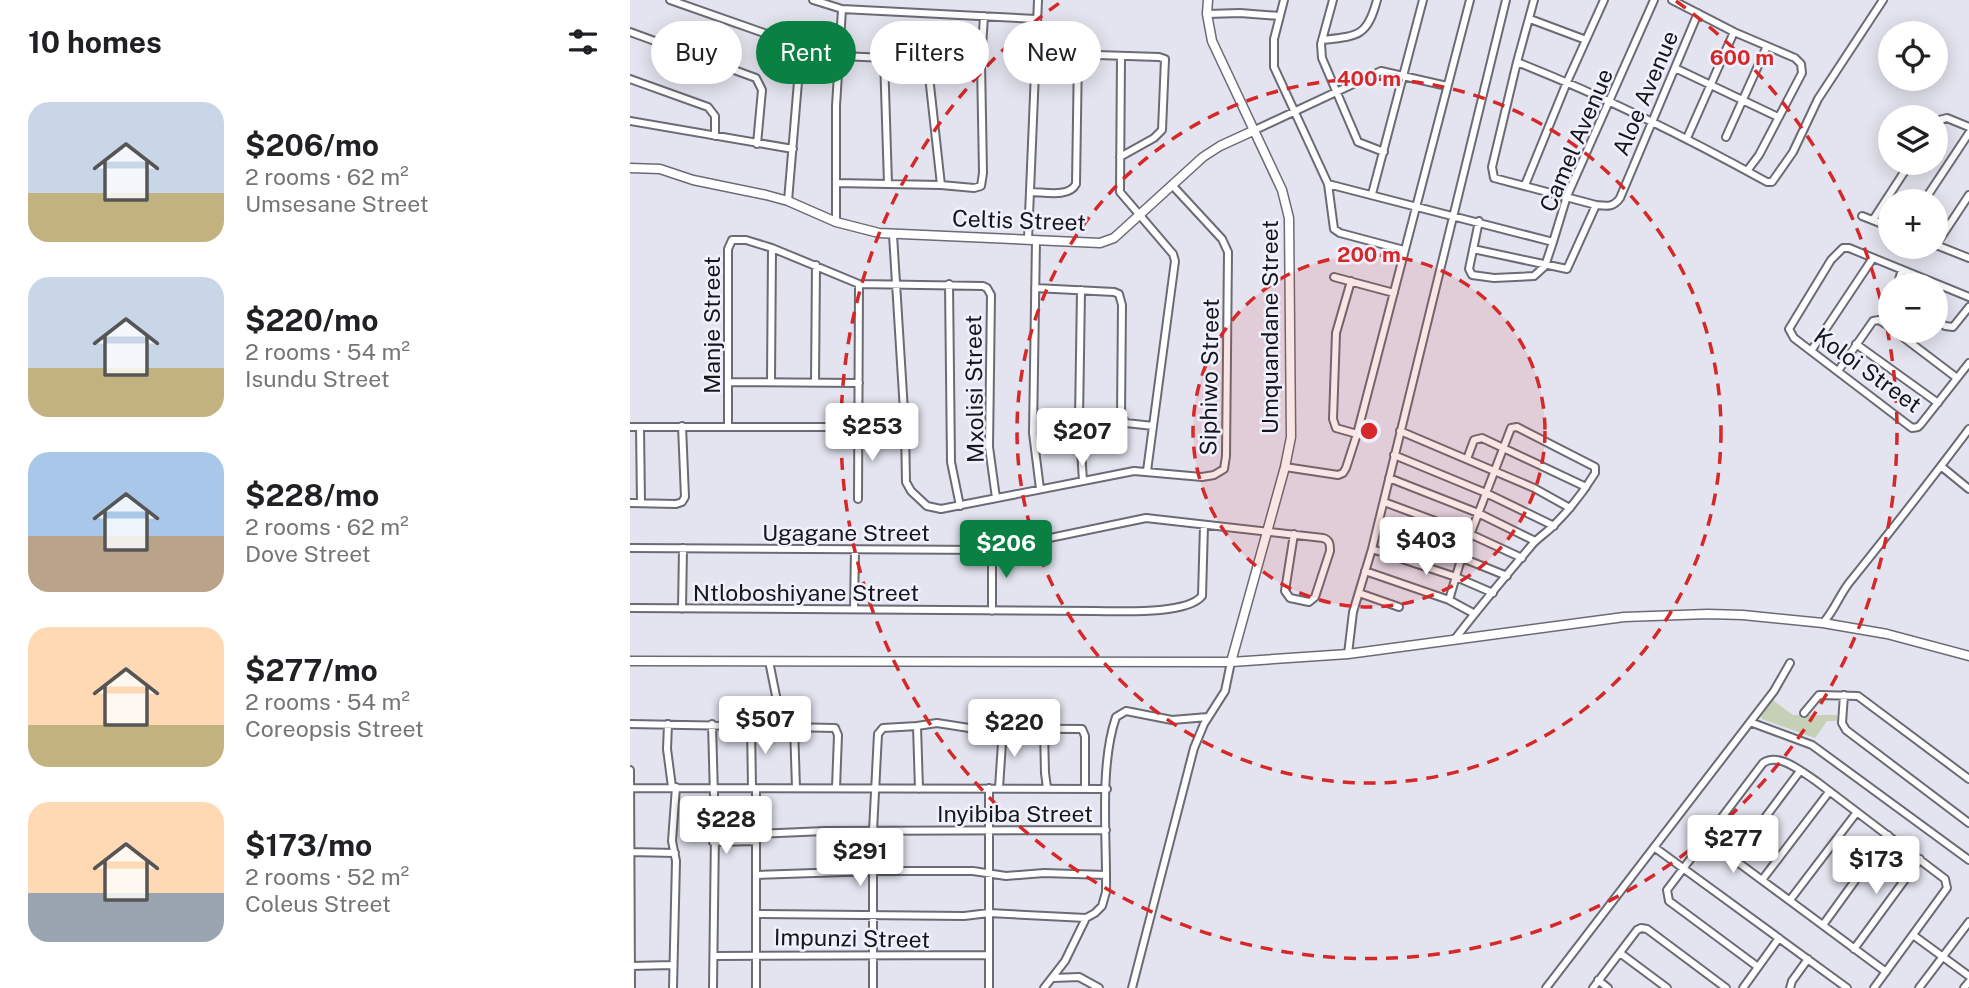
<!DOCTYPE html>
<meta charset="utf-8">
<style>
:root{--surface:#fff;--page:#f2f2f2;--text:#202124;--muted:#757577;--accent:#0b8043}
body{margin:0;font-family:"Public Sans",sans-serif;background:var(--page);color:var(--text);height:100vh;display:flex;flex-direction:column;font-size:26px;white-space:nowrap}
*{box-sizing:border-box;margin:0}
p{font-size:23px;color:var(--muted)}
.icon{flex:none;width:38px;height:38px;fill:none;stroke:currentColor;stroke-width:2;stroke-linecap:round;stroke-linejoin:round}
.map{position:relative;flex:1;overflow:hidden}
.drawer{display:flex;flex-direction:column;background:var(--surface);width:630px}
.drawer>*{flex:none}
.top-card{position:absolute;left:21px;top:21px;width:665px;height:63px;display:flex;gap:14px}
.controls{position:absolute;left:1248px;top:21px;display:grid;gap:14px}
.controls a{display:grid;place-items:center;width:70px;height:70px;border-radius:50%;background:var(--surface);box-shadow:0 4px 18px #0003;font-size:35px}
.price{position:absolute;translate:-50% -60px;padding:0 16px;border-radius:7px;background:#fff;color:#222;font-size:23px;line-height:46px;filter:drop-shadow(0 2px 4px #0008)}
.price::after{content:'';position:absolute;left:50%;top:42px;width:21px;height:16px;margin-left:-10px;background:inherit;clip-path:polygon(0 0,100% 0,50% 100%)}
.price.selected{background:var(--accent);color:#fff}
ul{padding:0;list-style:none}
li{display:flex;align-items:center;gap:21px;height:175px;padding:0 28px}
li span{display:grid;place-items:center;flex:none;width:196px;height:140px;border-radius:21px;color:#555}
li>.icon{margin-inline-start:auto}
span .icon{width:84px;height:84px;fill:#fffc;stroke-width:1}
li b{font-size:30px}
h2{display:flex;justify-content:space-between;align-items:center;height:84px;padding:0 28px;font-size:30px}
.chip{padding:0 24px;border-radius:32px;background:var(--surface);box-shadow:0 4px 18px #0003;font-size:24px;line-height:63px}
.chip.selected{background:var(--accent);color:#fff}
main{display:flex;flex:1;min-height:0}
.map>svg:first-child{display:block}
</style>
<main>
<section class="drawer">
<h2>10 homes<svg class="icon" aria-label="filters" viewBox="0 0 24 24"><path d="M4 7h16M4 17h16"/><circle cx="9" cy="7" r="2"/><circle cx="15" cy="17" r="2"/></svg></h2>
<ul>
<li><span style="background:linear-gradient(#c9d6e8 65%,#c2b280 0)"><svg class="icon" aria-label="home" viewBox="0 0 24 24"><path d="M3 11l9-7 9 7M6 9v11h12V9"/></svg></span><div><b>$206/mo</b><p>2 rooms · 62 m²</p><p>Umsesane Street</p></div></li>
<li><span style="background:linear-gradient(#c9d6e8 65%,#c2b280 0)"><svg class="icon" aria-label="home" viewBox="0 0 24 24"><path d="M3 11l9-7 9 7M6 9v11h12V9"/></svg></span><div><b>$220/mo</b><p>2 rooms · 54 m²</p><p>Isundu Street</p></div></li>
<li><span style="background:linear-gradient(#a9c7e8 60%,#b9a48a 0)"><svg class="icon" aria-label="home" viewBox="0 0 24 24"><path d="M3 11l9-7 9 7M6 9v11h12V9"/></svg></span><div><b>$228/mo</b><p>2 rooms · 62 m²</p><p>Dove Street</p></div></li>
<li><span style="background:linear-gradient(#ffd9b3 70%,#c2b280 0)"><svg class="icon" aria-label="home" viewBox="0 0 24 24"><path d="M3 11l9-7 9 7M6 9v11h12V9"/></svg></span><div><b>$277/mo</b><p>2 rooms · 54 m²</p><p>Coreopsis Street</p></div></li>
<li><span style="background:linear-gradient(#ffd9b3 65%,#9aa5b1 0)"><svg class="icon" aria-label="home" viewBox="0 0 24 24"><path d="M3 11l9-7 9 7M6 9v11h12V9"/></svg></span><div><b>$173/mo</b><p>2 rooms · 52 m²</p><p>Coleus Street</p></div></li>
</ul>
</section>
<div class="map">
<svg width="1339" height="988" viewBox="0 0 1339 988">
<rect width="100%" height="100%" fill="#e3e4ef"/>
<path fill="#c5d0b7" d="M 1140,698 L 1163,715 L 1207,715 L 1207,721 L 1197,721 L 1185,738 L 1132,719 L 1130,713 Z"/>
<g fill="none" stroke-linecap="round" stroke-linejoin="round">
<defs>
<path id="minor" d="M 40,0 L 154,40 C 163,44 167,48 170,58 L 158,201
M 183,0 L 212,9 L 406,19
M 654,0 L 644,39 L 644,67 L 698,184 L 923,242 L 937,196 L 1024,0
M 703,0 L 691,44 L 692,58 L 728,142 L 754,152
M 1042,0 L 1104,32 L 1165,58 L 1171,64 L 1172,73 L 1129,155 L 1117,171
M 1068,13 L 990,198 C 983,208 976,206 966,205 L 864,178 L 862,167 L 887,62 C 973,96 1056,137 1137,182 L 1142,182 L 1163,152 L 1188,99 L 1253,0
M 577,14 L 610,13 L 650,16
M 900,19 L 956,40
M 0,32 L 126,78 L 132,90 L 127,144
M 692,40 C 728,36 737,37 747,0
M 405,53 L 529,57 L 535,59 L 532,130 L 524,138 L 490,157
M 210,56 L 351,62
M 491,56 L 490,192 L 543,254 L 545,261 L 517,471
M 254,57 L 258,184
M 297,58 L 311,185
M 887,62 L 904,0
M 1045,68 L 1148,117
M 0,79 L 78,107 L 85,116 L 85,136
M 0,121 L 163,149
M 1306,124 L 1309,120 L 1317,118 L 1339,127
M 625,130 L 751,71 L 817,86
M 1096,137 L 1137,46
M 1057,138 L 1104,32
M 206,183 L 311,185 L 344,188 L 351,186 L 353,173 L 351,62 L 354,16
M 698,184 L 704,229 L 710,233 L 774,250
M 895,185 L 937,82 L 974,0
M 401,192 C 414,192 439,198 446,184 L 448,54
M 742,194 L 793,0
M 1294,201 L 1339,133
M 1232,216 L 1260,227
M 1243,220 L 1280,163
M 849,221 L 839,269 L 842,275 L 864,278 L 904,276 L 915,266 L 923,242
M 206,222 L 206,106 L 212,9
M 263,235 L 275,427 L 276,482 L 281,491 L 297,506 L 311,509 L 504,471 L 572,477 L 584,475 L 594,469 L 596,456 L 598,252 L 592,239 L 542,185
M 398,239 L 408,0
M 406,240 L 403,433 L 410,489
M 1306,245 L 1339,195
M 1306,245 L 1339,258
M 843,249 L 937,269 L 966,205
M 704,277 L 764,293
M 721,281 L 706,333 L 703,419 L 706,428 L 727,434
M 319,284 L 321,462 L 330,506
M 1267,285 L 1272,270
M 405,288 L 484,292 L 489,294 L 492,305 L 491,416 L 496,423 L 523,426
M 451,290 L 449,419 L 453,481
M 1339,297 L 1219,248 L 1213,248 L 1201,260 L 1159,329 L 1164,338 L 1282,428 L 1288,427 L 1291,424 L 1339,363
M 1306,319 L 1315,326 L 1323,327 L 1339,307
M 1265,331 L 1327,378
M 1226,344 L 1308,403
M 1181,351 L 1243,258
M 1208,371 L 1243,321 L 1249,320 L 1260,327
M 141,381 L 142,248
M 98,382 L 229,383
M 185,382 L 186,265
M 98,426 L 98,249 L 102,240 L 116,240 L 142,248 L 229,284 L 353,286 L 357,288 L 361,295 L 359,447 L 366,498
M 0,427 L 275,427
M 10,427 L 11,503
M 770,431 L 904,488 L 940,508
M 764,455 L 856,493 L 924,526
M 837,459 L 844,440 L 852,438 L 956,487
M 655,467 L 708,475 L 713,473 L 716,468 L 727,434 L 840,0
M 1312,467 L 1339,489
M 759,478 L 848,513 L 905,541
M 228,499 L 229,284
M 754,502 L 840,534 L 892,558
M 0,503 L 46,504 L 52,502 L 55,497 L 52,426
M 748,524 L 877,576
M 0,548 L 362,550 L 516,518 L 693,538 C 700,540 700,545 700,551 L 685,597 L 679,602 L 660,598 L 655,591 L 664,534
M 742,549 L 826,577 L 863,593
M 362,550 L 362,611
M 735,571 L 819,600 L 843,613
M 729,593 L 769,607
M 819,600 L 832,556 L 881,428 L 887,427 L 965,467 L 965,473 C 954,491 940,509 925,524 C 918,532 907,538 901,546 C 875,577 849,607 825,639
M 0,608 L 465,611 C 490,611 556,615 572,596 L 574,525
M 52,609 L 53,548
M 224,609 L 225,550
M 1193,623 C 1204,611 1209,596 1219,583 C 1260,532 1300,481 1339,429
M 718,654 L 723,612 L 742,549 L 876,0
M 139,661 L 147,701 L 164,726 L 166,788
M 1214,695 L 1212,723 L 1216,730 L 1339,823
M 1174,713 L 1189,695 L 1228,696 L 1339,779
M 1120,722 L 1182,745 L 1339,860
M 0,724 L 205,728 L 208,735 L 206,788
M 38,724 L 37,749 L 42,787
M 82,724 L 85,832 L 83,988
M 121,725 L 122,788
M 414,729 L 415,773 L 417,788
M 0,770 L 1,988
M 1,788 L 477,789
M 126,788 L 126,988
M 359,788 L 359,988
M 369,788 L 373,728
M 289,789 L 287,726 L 307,723 L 339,728 L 452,729 L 455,736 L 455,789
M 126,834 L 195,831 L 476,830
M 1075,838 L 1256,972
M 83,842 L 126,841
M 1024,847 L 1217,988
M 0,852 L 45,853
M 1104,859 L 1170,771
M 126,875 L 244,871 L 343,871 L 376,876 L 414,873 L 476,875
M 1132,880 L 1199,792
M 1160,900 L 1227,812
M 126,914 L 334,916 L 359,913 L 456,918 L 465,913 L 472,906 L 476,892 C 477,839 469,766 486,717 L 496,711 L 542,720 L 578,717
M 1193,925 L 1258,835
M 1283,935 L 1339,976
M 1224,949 L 1290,859
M 990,953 L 1037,988
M 84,956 L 359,955
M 0,966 L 43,965
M 1128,967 L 1039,901 L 1037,890 L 1133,763 C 1149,752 1172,772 1186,781 L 1315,879 L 1317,888 L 1244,988
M 423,978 L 449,977 L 469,988
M 968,980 L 978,988
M 43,988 L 46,861 L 42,841 L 46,787
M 243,988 L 243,831 L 248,734 L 253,728 L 287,726
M 414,988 L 435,961 L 456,918
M 502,988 L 564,748 L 574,724 L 595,691 L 601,662
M 916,988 L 1101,747 L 1144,691 L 1160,663
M 963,988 L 1007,930 L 1011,928 L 1017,929 L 1096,988
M 1113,988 L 1149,938
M 1160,988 L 1162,981 L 1178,959
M 1289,988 L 1339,922
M 1334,988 L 1339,982"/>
<path id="tertiary" d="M 578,0 L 577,14 L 582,41 L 652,190 L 659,218 L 661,437 L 655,467 L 601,662
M 0,168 L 30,169 L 63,180 L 136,195 L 158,201 L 206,222 L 249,233 L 470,243 L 484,238 L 573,157 L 590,146 L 625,130
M 0,661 L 601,662 L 718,654 L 994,617 L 1078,614 L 1113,615 L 1193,623 L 1257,634 L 1339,656"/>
</defs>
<use href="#minor" stroke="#6a6b75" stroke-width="10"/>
<use href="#tertiary" stroke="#6a6b75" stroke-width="11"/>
<use href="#minor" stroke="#fff" stroke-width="6"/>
<use href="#tertiary" stroke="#fff" stroke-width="8"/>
</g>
<circle cx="739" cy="431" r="176" fill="#d62828" fill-opacity=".12"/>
<g fill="none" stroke="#d62828" stroke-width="3.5" stroke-dasharray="12 9">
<circle cx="739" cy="431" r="176"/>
<circle cx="739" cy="431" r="352"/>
<path d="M1046 1A528 528 0 1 1 432 1"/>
</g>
<g text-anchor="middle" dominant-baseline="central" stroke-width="5" stroke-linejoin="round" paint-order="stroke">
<g font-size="23" fill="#16171b" stroke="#f0f1fd">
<text transform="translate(1015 93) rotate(-67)">Aloe Avenue</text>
<text transform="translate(946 140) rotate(-67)">Camel Avenue</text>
<text transform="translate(389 220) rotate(2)">Celtis Street</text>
<text transform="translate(81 325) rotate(-90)">Manje Street</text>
<text transform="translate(639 327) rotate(-90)">Umquandane Street</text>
<text transform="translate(1238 370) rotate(36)">Koloi Street</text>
<text transform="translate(579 377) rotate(-89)">Siphiwo Street</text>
<text transform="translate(344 389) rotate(-91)">Mxolisi Street</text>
<text x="216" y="532">Ugagane Street</text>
<text x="176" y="592">Ntloboshiyane Street</text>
<text x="385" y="813">Inyibiba Street</text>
<text transform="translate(222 938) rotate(1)">Impunzi Street</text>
</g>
</g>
<circle cx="739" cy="431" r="10" fill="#d62828" stroke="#f0f1fd" stroke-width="3.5"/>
<g font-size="21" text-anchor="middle" font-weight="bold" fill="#d62828" stroke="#f0f1fd" stroke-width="5" stroke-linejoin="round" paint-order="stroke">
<text x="1112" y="65">600 m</text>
<text x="739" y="86">400 m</text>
<text x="739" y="262">200 m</text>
</g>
</svg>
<div class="controls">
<a><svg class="icon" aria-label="locate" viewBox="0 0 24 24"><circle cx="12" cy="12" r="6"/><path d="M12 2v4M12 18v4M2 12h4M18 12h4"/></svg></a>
<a><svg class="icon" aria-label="layers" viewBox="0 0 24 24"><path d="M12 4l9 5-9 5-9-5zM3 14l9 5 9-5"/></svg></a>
<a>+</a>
<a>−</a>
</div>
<b class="price" style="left:242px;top:463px">$253</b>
<b class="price" style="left:452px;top:468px">$207</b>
<b class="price" style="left:796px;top:577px">$403</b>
<b class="price selected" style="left:376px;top:580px">$206</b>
<b class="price" style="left:135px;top:756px">$507</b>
<b class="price" style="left:384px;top:759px">$220</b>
<b class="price" style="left:96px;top:856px">$228</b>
<b class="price" style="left:1103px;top:875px">$277</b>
<b class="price" style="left:230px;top:888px">$291</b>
<b class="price" style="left:1246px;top:896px">$173</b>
<div class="top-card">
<a class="chip">Buy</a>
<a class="chip selected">Rent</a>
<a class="chip">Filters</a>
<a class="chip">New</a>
</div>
</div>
</main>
